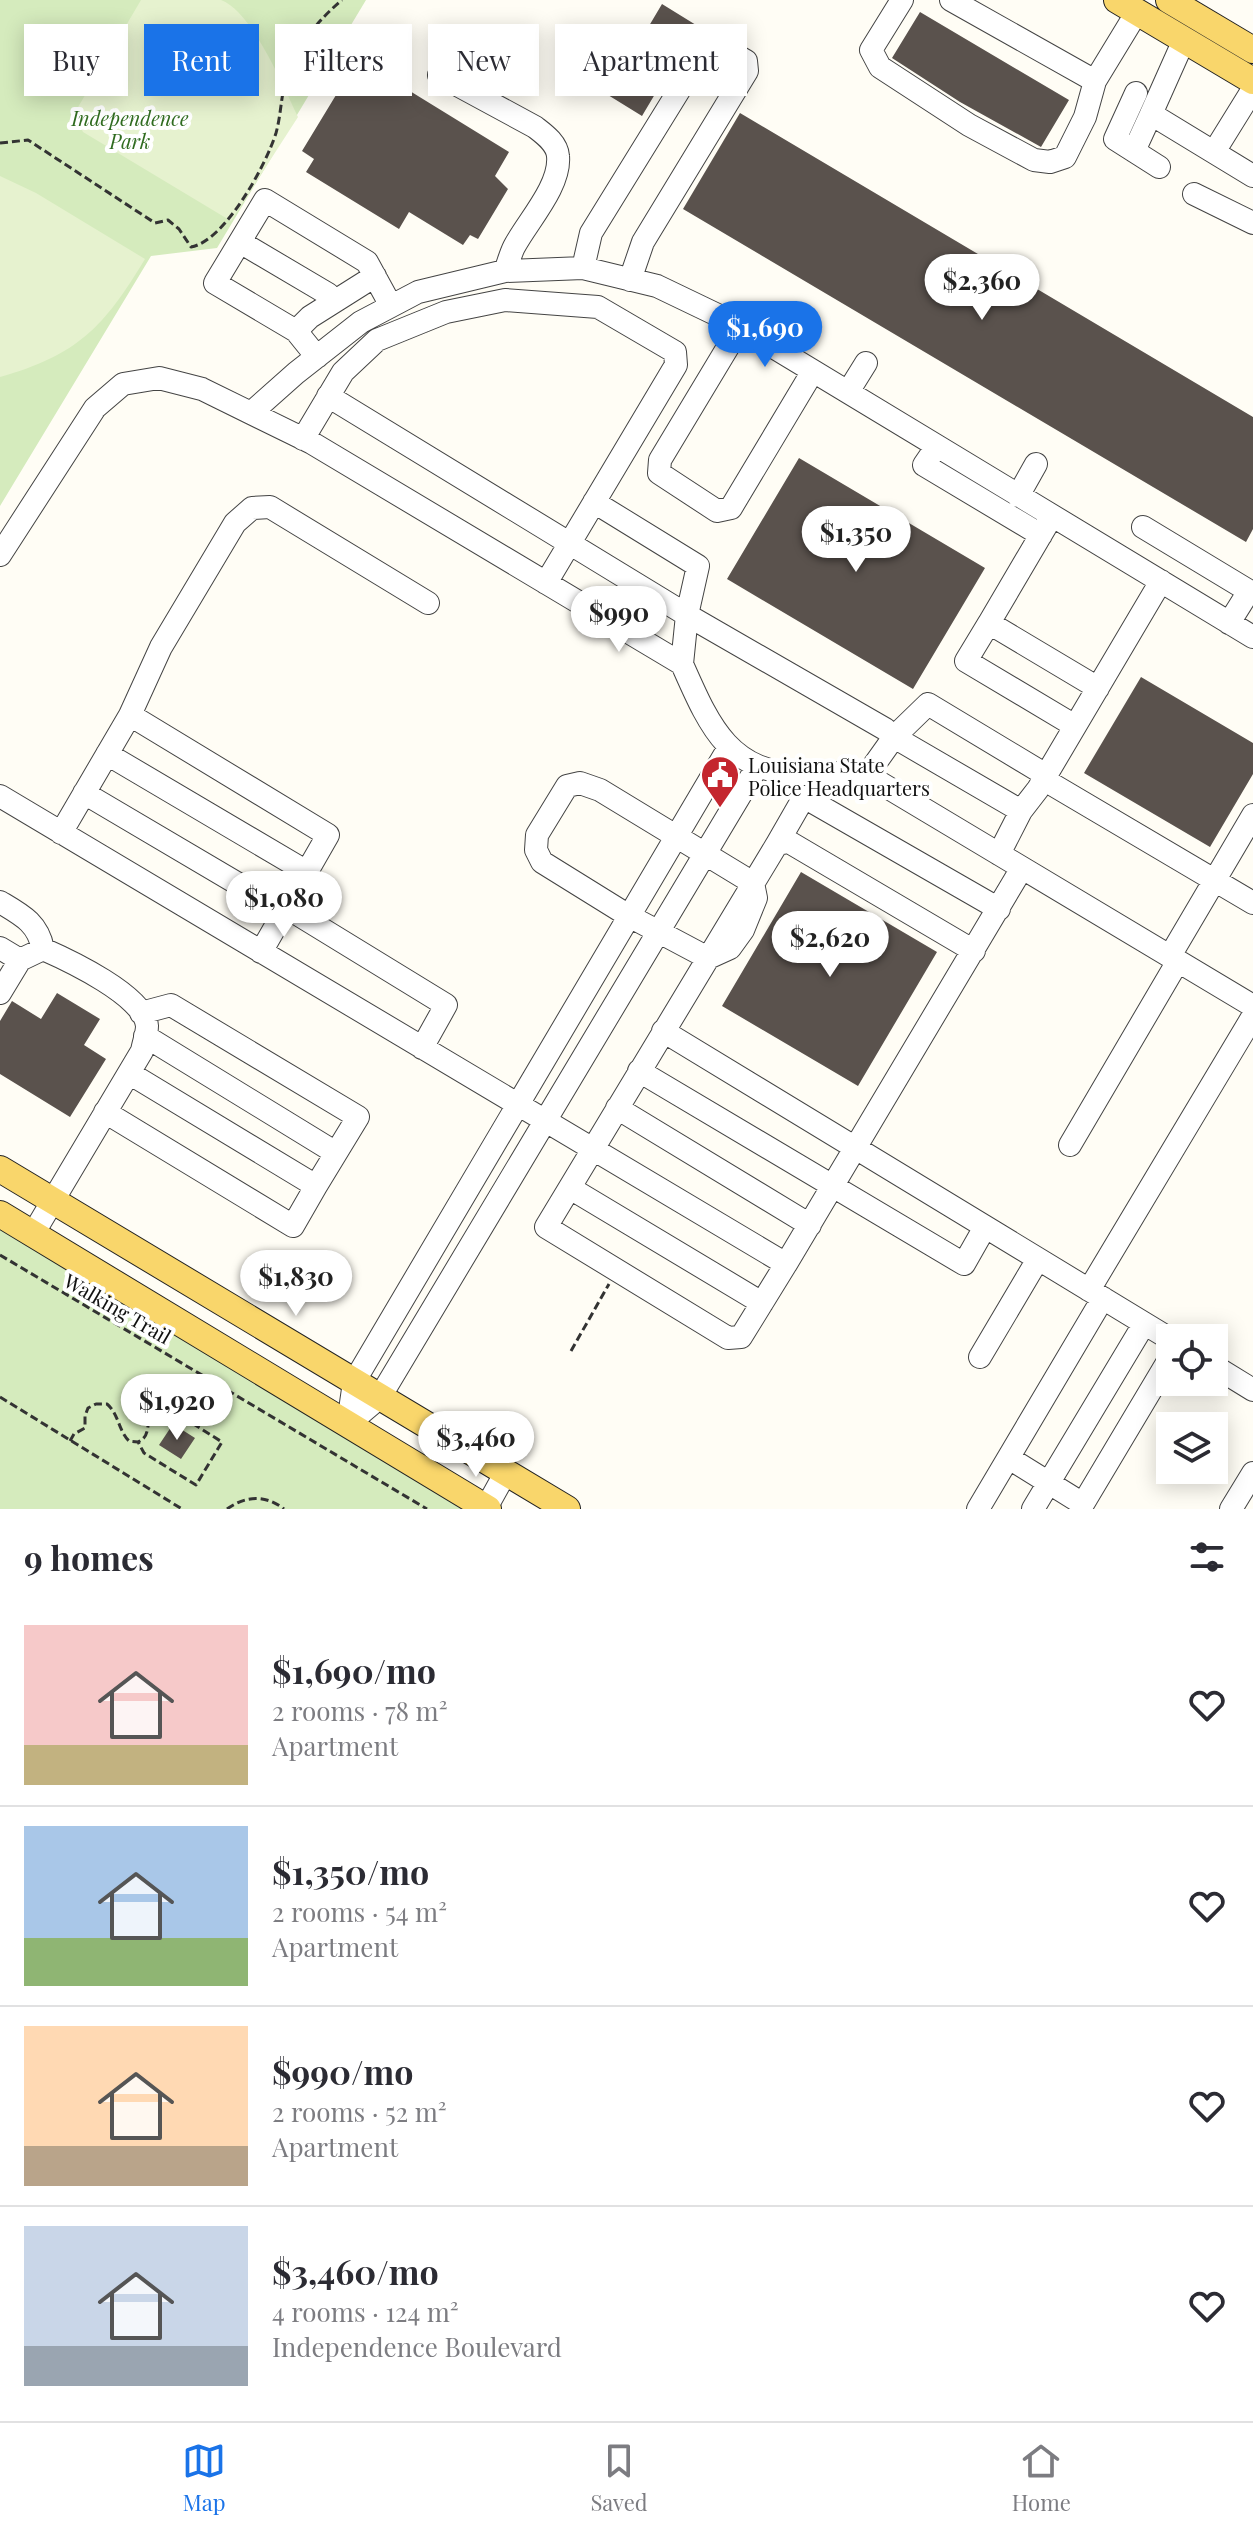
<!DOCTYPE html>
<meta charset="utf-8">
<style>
:root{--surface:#fff;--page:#f2f2f3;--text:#2b2b33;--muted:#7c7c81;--line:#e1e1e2;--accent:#1a73e8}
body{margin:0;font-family:"Playfair Display",serif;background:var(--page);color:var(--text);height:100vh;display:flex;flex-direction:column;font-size:30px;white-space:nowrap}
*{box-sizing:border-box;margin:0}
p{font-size:26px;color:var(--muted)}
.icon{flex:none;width:44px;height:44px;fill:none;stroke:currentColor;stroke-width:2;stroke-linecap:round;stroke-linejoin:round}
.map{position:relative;height:1509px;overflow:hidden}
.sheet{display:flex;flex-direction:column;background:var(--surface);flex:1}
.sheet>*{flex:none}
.banner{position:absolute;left:24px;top:24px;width:800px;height:72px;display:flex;gap:16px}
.fabs{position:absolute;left:1156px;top:1324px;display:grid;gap:16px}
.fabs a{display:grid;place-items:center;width:72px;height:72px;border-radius:0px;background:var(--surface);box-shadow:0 4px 20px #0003;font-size:40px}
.price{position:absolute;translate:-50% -68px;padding:0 18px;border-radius:28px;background:#fff;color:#222;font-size:26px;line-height:52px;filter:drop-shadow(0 2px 4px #0008)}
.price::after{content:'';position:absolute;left:50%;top:48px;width:24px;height:18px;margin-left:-12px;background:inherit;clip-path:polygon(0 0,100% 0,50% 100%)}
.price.current{background:var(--accent);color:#fff}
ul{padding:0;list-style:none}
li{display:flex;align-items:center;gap:24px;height:200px;padding:0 24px}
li+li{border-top:2px solid var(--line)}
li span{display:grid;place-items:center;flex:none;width:224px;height:160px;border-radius:0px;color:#555}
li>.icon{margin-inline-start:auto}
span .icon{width:96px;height:96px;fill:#fffc;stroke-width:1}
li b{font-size:34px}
h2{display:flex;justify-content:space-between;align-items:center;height:96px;padding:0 24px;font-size:34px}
.pill{padding:0 28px;border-radius:0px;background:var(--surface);box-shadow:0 4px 20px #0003;font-size:28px;line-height:72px}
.pill.current{background:var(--accent);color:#fff}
.tab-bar{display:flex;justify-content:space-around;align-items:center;height:112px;border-top:2px solid var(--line);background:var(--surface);font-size:22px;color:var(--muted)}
.tab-bar a{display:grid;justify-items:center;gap:4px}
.tab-bar .current{color:var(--accent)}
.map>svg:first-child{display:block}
</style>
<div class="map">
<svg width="1253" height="1509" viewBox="0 0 1253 1509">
<rect width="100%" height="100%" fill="#fffdf5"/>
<path fill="#d5ebbd" d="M 0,0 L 366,0 L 217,248 L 151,256 L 0,506 Z
M 0,1221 L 485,1509 L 0,1509 Z"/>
<path fill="#e6f2cf" d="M 141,0 C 156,0 211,0 221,0 C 252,11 284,88 298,117 L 231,221 L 83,132 L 74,114 Z
M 0,176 L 36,193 L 145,259 C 104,327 78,355 0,377 Z"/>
<path fill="#5a524d" d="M 662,4 L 696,25 L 642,116 L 608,95 Z
M 920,12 L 1069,100 L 1041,147 L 960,102 L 892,58 Z
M 367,44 L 401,65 L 392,80 L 509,152 L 495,176 L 508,189 L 478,239 L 470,235 L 463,245 L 409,212 L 399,229 L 306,172 L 314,159 L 302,151 Z
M 740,113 L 1253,417 L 1253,529 L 1246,542 L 683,209 Z
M 799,458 L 985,568 L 913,689 L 727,579 Z
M 1141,677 L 1253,743 L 1253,774 L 1210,847 L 1084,773 Z
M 801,872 L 937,952 L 858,1086 L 722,1006 Z
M 57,993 L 100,1019 L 84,1045 L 106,1059 L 70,1117 L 0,1074 L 0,1021 L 12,1001 L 41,1019 Z
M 173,1424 L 195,1438 L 181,1459 L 159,1445 Z"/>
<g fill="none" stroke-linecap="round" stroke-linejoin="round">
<defs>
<path id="minor" d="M 902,0 L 871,50 L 880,67 L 969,125 L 1034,160 L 1050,162 L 1065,157 L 1085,117 L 1095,81 L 1137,12
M 951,0 L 1095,81
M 1184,40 L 1151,114 L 1253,176
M 439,75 L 535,127 C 544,134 557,143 558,156 C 561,186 527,222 514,247 C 510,255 508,264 505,271
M 1136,93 L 1115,139 L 1159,167
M 1134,151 L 1151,114
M 1214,152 L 1253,89
M 1194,194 L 1253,223
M 240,242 L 328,294 L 333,301
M 583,268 L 591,233 L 704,50 L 720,46 L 746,61 L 747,71 L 643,242 L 630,280
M 740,327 L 660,460 L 659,473 L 717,511 L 731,508 L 813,371
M 296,331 L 310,317 L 375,276
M 317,357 L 296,331 L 215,283 L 265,200 L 367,262 L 391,306
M 848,392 L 866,363
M 328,396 L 687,615 L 698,566 L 594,502
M 251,413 L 296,373 L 361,322 L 418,292 L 505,271 L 583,268 L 657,286 L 732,322 L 1253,637
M 303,439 L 343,372 L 377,340 L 446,312 L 505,300 L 598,307 L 675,352 L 676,365 L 546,583
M 937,446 L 924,465 L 1041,535
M 1018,496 L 1036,464
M 1052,516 L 989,623 L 1098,688
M 1143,527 L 1249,591 L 1229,623
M 0,555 L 95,408 L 123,384 L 159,378 L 202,389 L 312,443 L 682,664 C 709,725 729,775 805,774 C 827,774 845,771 867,775 L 1253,1006
M 989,623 L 966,661 L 1075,726
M 682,664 L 687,615 L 885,729 L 894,737 L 867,775
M 130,715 L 161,647 L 235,523 L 252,508 L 270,507 L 428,603
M 728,749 L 354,1382 L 348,1424 L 380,1397 L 757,767
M 107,754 L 307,872
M 1046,775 L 928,704 L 894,737 L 1021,811 L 1038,789 L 1161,581
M 1043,779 L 1253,903
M 580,783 L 600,790 L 753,883 L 756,898 L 743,930 L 730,948 L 708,958 L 629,916 L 542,862 L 536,850 L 537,835 L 567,786 Z
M 84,793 L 284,911
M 0,796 L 786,1264 L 1022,868
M 61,833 L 130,715 L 328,835 L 261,952
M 777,844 L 804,797 L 999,909
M 999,854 L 1021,811
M 0,902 C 22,915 38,923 43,949
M 286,907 L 446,1005 L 422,1048
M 0,948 L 20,960
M 1170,956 L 1253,815
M 0,993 L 20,960 L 43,949 C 68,960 145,996 147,1026 C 147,1034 143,1044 142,1051 L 33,1234
M 141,1013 L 171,1005 L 358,1117 L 316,1186
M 663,1031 L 1170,1339
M 145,1036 L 336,1153
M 639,1071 L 964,1264 L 985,1227
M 617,1108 L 810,1225
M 105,1112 L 293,1226 L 316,1186 L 129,1073
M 1070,1145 L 1178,961
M 570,1188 L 762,1303
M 786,1264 L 741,1337 L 728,1338 L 546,1227 L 777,844 L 789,842 L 974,951
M 1089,1290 L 1253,1016
M 980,1357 L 1038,1259
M 1214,1366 L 1253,1390
M 1009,1458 L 1083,1504
M 486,1508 L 506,1472
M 978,1509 L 1103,1298
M 1033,1509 L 1144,1324
M 1080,1509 L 1170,1358
M 1231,1509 L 1253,1473"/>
<path id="major" d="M 1117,0 L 1253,81
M 1169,0 L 1253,50
M 0,1169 L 567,1509
M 0,1214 L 488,1509"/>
</defs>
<use href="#minor" stroke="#444" stroke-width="24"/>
<use href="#major" stroke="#222" stroke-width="28"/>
<path stroke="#333" stroke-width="3" stroke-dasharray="8 4" stroke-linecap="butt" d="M 0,143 L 28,140 L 155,223 L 168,220 L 179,229 L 191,247 C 225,241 266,165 276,133 C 281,115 281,96 286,79 C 296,47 317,21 342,0
M 0,1255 L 427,1509
M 571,1351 L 609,1284
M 0,1397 L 182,1509
M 70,1441 L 74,1434 L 85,1428 L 85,1416 L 88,1408 L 96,1404 L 107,1404 C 119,1414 118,1430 129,1441 L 138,1442 L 144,1453 L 196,1485 L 222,1442 L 176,1413 L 152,1412 C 145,1422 152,1436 138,1442
M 227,1509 C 245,1496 265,1494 284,1509"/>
<use href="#minor" stroke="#fff" stroke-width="22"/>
<use href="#major" stroke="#f9d66b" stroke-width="26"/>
</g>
<defs>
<symbol id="civic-pin" viewBox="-11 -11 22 30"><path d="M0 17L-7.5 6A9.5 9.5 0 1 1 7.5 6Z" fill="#c4262e" stroke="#fff"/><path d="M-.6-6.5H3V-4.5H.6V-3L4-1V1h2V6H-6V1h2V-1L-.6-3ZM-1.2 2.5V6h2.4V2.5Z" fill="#fff"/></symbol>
</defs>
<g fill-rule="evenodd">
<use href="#civic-pin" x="698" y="753" width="44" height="60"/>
</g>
<g text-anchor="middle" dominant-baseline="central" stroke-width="8" stroke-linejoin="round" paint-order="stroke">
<g font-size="20" font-style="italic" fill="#2f6b1f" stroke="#fff">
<text x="130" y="117">Independence<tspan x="130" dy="23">Park</tspan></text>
</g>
<g font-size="20" fill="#111" stroke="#fff" text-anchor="start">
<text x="748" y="764">Louisiana State<tspan x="748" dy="23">Police Headquarters</tspan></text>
</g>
<g font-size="20" fill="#111" stroke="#fff">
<text transform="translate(118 1308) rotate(30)">Walking Trail</text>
</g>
</g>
</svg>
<div class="fabs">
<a><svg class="icon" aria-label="locate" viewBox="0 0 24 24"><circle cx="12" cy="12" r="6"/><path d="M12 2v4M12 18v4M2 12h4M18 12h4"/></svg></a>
<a><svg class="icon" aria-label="layers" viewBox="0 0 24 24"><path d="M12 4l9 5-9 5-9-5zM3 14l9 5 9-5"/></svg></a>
</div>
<b class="price" style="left:982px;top:322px">$2,360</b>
<b class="price current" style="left:765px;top:369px">$1,690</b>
<b class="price" style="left:856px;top:574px">$1,350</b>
<b class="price" style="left:619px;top:654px">$990</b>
<b class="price" style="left:284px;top:939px">$1,080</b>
<b class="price" style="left:830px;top:979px">$2,620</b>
<b class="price" style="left:296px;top:1318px">$1,830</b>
<b class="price" style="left:177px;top:1442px">$1,920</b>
<b class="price" style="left:476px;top:1479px">$3,460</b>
<div class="banner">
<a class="pill">Buy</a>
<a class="pill current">Rent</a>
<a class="pill">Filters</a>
<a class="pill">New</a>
<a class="pill">Apartment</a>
</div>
</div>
<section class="sheet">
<h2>9 homes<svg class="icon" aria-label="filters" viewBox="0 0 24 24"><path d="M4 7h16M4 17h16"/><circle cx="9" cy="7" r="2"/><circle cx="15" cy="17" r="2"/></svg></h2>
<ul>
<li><span style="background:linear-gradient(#f6c9c9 75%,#c2b280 0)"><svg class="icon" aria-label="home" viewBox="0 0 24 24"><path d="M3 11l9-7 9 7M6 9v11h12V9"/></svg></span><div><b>$1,690/mo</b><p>2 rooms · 78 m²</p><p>Apartment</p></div><svg class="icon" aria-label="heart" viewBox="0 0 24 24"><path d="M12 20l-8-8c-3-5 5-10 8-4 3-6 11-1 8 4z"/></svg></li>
<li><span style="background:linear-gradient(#a9c7e8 70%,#8fb573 0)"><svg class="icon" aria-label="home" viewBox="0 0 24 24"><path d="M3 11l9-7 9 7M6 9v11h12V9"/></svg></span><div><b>$1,350/mo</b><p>2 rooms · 54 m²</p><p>Apartment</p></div><svg class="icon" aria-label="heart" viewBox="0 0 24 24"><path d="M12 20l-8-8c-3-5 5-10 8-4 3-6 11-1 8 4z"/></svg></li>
<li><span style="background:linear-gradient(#ffd9b3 75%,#b9a48a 0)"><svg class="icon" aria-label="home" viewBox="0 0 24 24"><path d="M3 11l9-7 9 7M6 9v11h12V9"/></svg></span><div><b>$990/mo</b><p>2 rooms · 52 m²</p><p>Apartment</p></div><svg class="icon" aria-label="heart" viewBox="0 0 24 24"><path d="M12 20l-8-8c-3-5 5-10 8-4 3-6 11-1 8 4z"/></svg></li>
<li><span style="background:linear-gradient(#c9d6e8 75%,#9aa5b1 0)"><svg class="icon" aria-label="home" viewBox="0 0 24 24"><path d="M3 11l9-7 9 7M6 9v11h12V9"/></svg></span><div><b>$3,460/mo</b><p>4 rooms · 124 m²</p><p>Independence Boulevard</p></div><svg class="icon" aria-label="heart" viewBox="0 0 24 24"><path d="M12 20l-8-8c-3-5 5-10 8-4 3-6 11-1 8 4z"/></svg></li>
</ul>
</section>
<nav class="tab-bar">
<a class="current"><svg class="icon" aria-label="map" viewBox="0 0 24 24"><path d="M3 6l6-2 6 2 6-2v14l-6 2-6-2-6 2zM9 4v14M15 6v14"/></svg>Map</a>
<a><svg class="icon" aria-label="saved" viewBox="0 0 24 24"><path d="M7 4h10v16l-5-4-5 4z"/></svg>Saved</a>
<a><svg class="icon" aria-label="home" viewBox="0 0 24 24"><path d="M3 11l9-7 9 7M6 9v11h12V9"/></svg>Home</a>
</nav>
